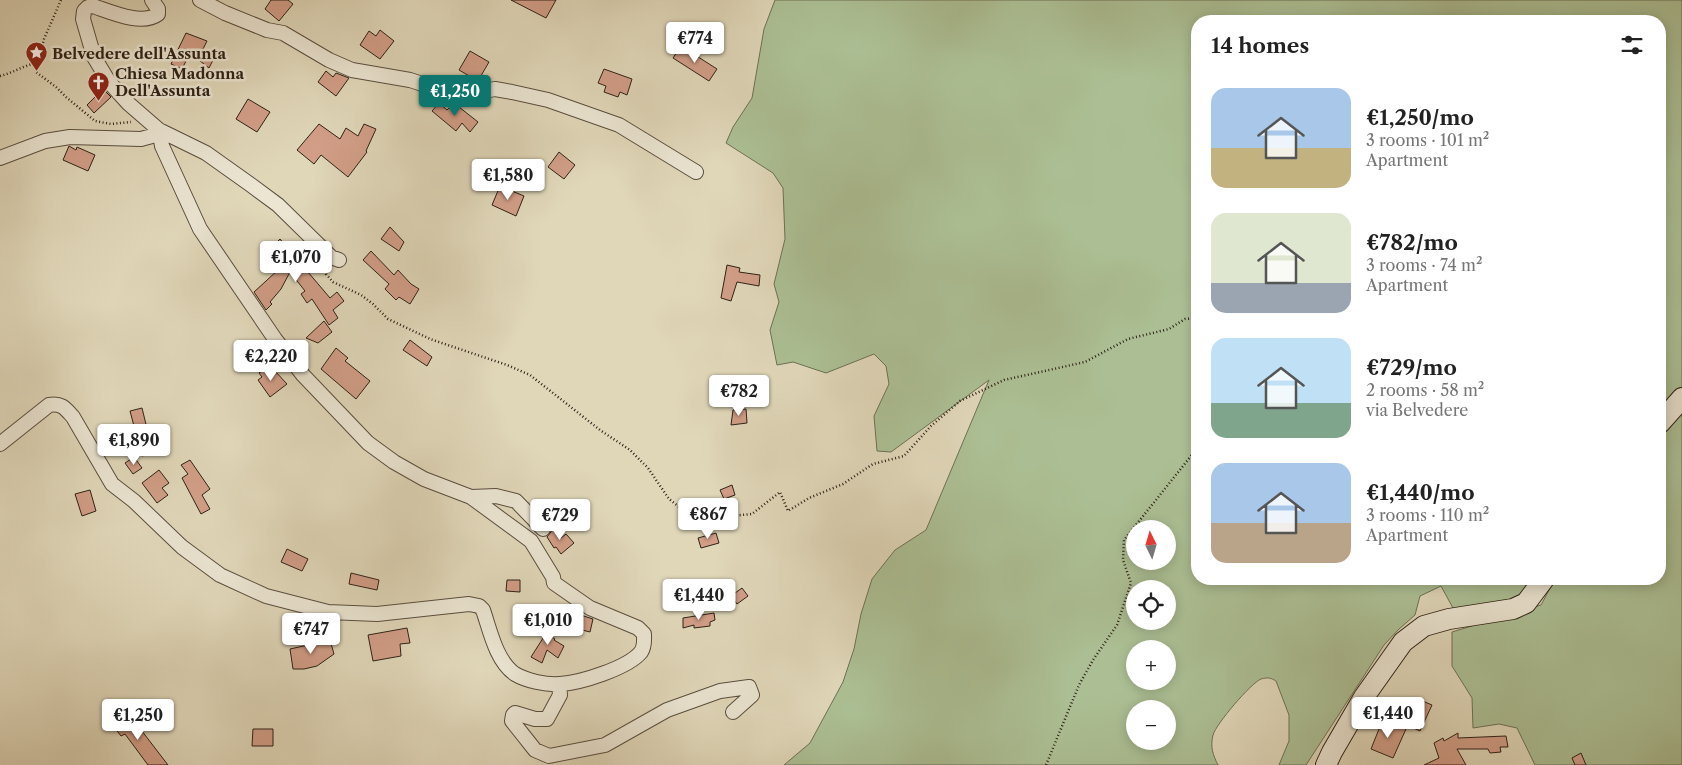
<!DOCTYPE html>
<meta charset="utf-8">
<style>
:root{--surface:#fff;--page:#f6f6f6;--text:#222;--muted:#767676;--accent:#0f766e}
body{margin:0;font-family:"Libre Caslon Text",serif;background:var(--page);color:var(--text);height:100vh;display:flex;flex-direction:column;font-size:19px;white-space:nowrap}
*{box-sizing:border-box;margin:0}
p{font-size:16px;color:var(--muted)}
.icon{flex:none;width:28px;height:28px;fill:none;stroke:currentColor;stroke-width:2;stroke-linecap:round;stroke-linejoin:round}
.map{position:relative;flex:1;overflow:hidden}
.details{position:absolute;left:1191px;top:15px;width:475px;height:570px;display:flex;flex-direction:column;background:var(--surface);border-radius:20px;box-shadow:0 2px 12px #0003}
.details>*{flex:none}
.needle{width:32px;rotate:355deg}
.fabs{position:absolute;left:1126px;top:520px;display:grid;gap:10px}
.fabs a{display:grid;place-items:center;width:50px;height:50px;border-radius:50%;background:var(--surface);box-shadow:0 2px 12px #0003;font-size:25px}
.price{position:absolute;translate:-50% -42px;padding:0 11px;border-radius:5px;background:#fff;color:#222;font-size:16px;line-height:32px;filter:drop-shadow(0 1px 2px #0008)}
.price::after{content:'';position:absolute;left:50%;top:30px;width:15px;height:11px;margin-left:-8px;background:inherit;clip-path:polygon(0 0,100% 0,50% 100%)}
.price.active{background:var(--accent);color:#fff}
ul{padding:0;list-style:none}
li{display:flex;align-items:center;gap:15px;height:125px;padding:0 20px}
li span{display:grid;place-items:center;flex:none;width:140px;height:100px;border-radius:15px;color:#555}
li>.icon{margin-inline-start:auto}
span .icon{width:60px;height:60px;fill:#fffc;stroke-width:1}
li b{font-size:21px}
h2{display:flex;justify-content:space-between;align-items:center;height:60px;padding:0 20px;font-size:21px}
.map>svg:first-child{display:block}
</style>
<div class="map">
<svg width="1682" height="765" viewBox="0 0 1682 765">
<rect width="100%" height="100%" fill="#e0d7b9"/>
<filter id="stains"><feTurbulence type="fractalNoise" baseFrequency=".004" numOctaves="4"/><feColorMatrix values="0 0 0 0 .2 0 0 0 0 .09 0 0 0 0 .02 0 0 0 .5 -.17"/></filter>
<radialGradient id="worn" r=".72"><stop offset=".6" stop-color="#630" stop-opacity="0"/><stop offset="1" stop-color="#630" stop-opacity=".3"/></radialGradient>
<path fill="#acbf94" stroke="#6d7055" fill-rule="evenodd" d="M 775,0 L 1682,0 L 1682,391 L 1660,409 L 1660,21 L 1198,21 L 1198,579 L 1534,579 L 1520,597 L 1511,602 L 1454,610 L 1441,586 L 1420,596 L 1415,615 L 1399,629 L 1384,645 L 1306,765 L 1279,765 L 1289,741 L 1289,715 L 1276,681 C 1271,678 1268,677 1261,679 C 1251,683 1216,724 1213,735 C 1210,747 1213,755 1218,765 L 784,765 L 810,743 L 843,682 L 854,649 L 861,614 L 872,579 L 895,550 L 926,530 L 989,380 L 891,452 L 877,451 L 874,416 L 889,384 L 886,366 L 874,354 L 826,373 L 793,362 L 777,365 L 770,330 L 779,302 L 774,284 L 785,239 L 783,188 L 773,173 L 726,143 L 733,127 L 752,98 L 764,29 ZM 1135,529 L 1168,529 L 1168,561 L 1135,561 ZM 1135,589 L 1168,589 L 1168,621 L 1135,621 ZM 1135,649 L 1168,649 L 1168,681 L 1135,681 ZM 1135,709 L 1168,709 L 1168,741 L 1135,741 Z
M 1682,413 L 1682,765 L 1535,765 L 1517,728 L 1499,724 L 1473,728 L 1472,698 L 1452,666 L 1452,632 L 1541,605 L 1555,579 L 1660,579 L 1660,433 L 1666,426 Z"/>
<path fill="#d29e88" stroke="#2e2116" d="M 271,0 L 288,0 L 293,4 L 279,21 L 265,9 Z
M 511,0 L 556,0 L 546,18 Z
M 380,30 L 394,41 L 380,59 L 360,45 L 369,31 L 376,36 Z
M 186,33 L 207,41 L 203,49 L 215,56 L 209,68 L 190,53 L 182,69 L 171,64 Z
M 681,46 L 717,69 L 709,81 L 673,58 Z
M 470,51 L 489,62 L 478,81 L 459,70 Z
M 604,69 L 632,79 L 627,95 L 620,92 L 618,97 L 604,92 L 606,86 L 598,83 Z
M 326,71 L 333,77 L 336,73 L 349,78 L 336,96 L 318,82 Z
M 103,89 L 111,97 L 94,113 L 87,105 Z
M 248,99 L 270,112 L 257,132 L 236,119 Z
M 439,103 L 447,110 L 454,103 L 478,122 L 470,132 L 462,123 L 456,131 L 432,111 Z
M 319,124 L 340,139 L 346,128 L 358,136 L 364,124 L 376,129 L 366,151 L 367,152 L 348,177 L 321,155 L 314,164 L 297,150 Z
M 69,146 L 76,150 L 77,147 L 95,155 L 88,171 L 63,160 Z
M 559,152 L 575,165 L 564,179 L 548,167 Z
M 500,186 L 524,196 L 516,216 L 492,205 Z
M 390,227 L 404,242 L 399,251 L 381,239 Z
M 280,239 L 330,298 L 337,292 L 344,301 L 333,310 L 338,318 L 329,325 L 312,299 L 307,303 L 301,294 L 305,291 L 290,272 L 281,289 L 270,302 L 272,304 L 266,310 L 254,292 L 278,270 L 264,255 Z
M 371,251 L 394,275 L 398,270 L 411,284 L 419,289 L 410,304 L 399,297 L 396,300 L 385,289 L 389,284 L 363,260 Z
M 727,265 L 740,268 L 739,272 L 760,275 L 759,286 L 737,282 L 731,301 L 721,298 Z
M 324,321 L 332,332 L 318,343 L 306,338 Z
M 410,340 L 432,357 L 427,366 L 403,350 Z
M 336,348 L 348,358 L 345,361 L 370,381 L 356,399 L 321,369 Z
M 268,367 L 273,373 L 275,371 L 287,384 L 270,397 L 258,380 L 262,377 L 259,373 Z
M 142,408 L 153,453 L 142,456 L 130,411 Z
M 746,409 L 747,423 L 731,425 L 733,410 Z
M 134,457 L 142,468 L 133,474 L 125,463 Z
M 190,460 L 210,489 L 202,495 L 210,509 L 201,514 L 182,478 L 188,474 L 181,465 Z
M 159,470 L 169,483 L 162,488 L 168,495 L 157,503 L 142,483 Z
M 732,485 L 735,495 L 724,499 L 720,490 Z
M 90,490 L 96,511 L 82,516 L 75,494 Z
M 554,528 L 561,538 L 566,534 L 574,543 L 561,554 L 556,547 L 554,548 L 547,537 Z
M 716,533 L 719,543 L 701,548 L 698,538 Z
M 287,549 L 308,559 L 302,571 L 281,562 Z
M 351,573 L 379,580 L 377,590 L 349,584 Z
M 507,580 L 520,580 L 520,592 L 506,591 Z
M 742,588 L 748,596 L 737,604 L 731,596 Z
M 565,610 L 593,619 L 590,632 L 562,625 Z
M 714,613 L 715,620 L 710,622 L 710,626 L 694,628 L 694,625 L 683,628 L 683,618 Z
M 552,624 L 556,627 L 552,637 L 555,639 L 554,640 L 564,646 L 558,658 L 547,650 L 542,663 L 531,657 Z
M 407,628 L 410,643 L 400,644 L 401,656 L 373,661 L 368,635 Z
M 330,640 L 334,654 L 317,666 L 304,669 L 293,669 L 290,649 Z
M 1420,700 L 1432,705 L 1420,731 L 1409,726 Z
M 122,713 L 131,725 L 135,722 L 168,765 L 148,765 L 125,734 L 121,736 L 110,722 Z
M 1383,719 L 1406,729 L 1393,758 L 1371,749 Z
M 253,729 L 273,729 L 273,746 L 252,746 Z
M 1458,733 L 1458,738 L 1506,736 L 1508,747 L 1500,747 L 1501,752 L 1490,753 L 1488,749 L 1457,749 L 1466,765 L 1424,765 L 1439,758 L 1434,743 L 1443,738 L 1444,741 Z
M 1581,753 L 1586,765 L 1575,765 L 1572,758 Z"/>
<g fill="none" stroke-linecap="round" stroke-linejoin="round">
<defs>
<path id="street" d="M 152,0 L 158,9 L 158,14 C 142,26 111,12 93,6 L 88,7 L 84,11 L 83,19 L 94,57 L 109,82 L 129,104 L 159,130 L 206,153 L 251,185 L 278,205 L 331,257 L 339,260
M 200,0 L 225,13 L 267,30 L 283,33 L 329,60 L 352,70 L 410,80 L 450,93 L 462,95 L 495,89 L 512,92 L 548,100 L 599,118 L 619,125 L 696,172
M 0,158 L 45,141 L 70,137 L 141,139 L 152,136 L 159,130 L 162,146 L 200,229 L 275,339 L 303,375 L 368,443 L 394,462 L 424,479 L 471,497 L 496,496 L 516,501 L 543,529
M 0,444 L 49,405 C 62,403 65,408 73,417 L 112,484 L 134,501 L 182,547 L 220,575 L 266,596 L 328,612 L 377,614 L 469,604 L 479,606 L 483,610 C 490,630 496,661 515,674 C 527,681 546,685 560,684 C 580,683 628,668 641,652 C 645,646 644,640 644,634 L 638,628 L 590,608 L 554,583 L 553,577 L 531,541 L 471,497
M 559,684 L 560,695 L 547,719 L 535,719 L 515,713 L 513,715 L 512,721 L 535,750 L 549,756 L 605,745 L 667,710 L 720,691 L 749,687 L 752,695 L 733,712"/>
<path id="secondary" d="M 1660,423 L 1682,398
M 1326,765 L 1332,752 L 1364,697 L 1403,642 L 1424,626 L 1449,619 L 1513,609 L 1526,603 L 1544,579"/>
</defs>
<use href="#street" stroke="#5a4e3f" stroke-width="16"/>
<use href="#secondary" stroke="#2e2116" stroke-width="22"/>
<path stroke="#2e2116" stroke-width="2.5" stroke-dasharray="1 2.5" stroke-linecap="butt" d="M 61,0 L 44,39 L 36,72 L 56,87 L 66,97 L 95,121 L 111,124 L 131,122
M 0,76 C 13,73 24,65 37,63
M 325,267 L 326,274 L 333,282 L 361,295 L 373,304 L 388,319 L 430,339 L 507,365 L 530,375 L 600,430 L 630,450 L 648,468 L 669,499 L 683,510 L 714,513 L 731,516 L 752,514 L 780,492 L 788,511 L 809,498 L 843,484 L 873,464 L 904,456 L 931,426 L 960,401 L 1004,380 L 1085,362 L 1128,339 L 1169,329 L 1185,319 L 1198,318
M 1046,765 L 1079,685 L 1093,660 L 1117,625 L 1131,583 L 1123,560 L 1124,540 L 1195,451 L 1198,445"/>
<use href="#street" stroke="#ebe5d2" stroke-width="14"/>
<use href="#secondary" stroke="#ebe5d2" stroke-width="20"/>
</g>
<defs>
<symbol id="sight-pin" viewBox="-11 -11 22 30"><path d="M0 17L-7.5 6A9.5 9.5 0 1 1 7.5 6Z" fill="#8f2418" stroke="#ebe5d2"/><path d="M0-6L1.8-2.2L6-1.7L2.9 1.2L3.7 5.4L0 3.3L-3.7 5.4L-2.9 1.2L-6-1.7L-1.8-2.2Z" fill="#fff"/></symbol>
<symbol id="church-pin" viewBox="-11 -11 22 30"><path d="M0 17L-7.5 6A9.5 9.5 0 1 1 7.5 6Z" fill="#8f2418" stroke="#ebe5d2"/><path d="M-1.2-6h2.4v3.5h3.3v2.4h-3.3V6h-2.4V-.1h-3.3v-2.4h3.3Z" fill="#fff"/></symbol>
</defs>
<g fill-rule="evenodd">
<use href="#sight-pin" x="24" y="40" width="25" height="34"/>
<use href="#church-pin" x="86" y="70" width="25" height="34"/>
</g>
<g text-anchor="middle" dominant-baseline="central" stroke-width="5" stroke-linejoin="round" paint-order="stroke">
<g font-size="15" font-weight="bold" fill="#2e2116" stroke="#ebe5d2" text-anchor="start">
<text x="52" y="53">Belvedere dell'Assunta</text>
<text x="115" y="73">Chiesa Madonna<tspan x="115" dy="17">Dell'Assunta</tspan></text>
</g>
</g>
<rect width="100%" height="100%" filter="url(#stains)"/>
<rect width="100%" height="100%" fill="url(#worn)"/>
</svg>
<div class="fabs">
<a><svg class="needle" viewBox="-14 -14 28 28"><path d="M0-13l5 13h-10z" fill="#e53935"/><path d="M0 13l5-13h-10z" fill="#767676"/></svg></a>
<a><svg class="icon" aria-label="locate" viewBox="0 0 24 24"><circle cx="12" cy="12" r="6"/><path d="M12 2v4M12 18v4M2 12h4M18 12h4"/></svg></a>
<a>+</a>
<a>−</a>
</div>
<b class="price" style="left:695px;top:64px">€774</b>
<b class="price active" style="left:455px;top:117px">€1,250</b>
<b class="price" style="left:508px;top:201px">€1,580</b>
<b class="price" style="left:296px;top:283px">€1,070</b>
<b class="price" style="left:271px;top:382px">€2,220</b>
<b class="price" style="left:739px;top:417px">€782</b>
<b class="price" style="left:134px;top:466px">€1,890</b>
<b class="price" style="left:708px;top:540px">€867</b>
<b class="price" style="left:560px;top:541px">€729</b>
<b class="price" style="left:699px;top:621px">€1,440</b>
<b class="price" style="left:548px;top:646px">€1,010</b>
<b class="price" style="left:311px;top:655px">€747</b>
<b class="price" style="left:1388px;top:739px">€1,440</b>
<b class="price" style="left:138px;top:741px">€1,250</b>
<section class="details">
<h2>14 homes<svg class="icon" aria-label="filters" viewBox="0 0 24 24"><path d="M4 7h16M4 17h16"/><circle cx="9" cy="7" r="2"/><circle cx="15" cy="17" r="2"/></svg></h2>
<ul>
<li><span style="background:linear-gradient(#a9c7e8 60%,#c2b280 0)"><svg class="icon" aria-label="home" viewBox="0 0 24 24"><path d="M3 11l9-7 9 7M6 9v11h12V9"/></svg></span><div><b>€1,250/mo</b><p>3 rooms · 101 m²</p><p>Apartment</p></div></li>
<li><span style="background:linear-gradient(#dfe7d0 70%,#9aa5b1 0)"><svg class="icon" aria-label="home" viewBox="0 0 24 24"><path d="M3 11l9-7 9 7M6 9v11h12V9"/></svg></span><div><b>€782/mo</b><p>3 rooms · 74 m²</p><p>Apartment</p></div></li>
<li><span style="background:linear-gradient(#bfe0f5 65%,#7fa58c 0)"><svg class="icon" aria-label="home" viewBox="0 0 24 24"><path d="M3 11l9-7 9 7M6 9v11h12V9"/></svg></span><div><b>€729/mo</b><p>2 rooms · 58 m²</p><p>via Belvedere</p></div></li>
<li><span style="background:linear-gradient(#a9c7e8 60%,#b9a48a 0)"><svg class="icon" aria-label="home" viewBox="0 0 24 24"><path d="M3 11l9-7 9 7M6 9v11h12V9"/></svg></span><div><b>€1,440/mo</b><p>3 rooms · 110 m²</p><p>Apartment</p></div></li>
</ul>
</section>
</div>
